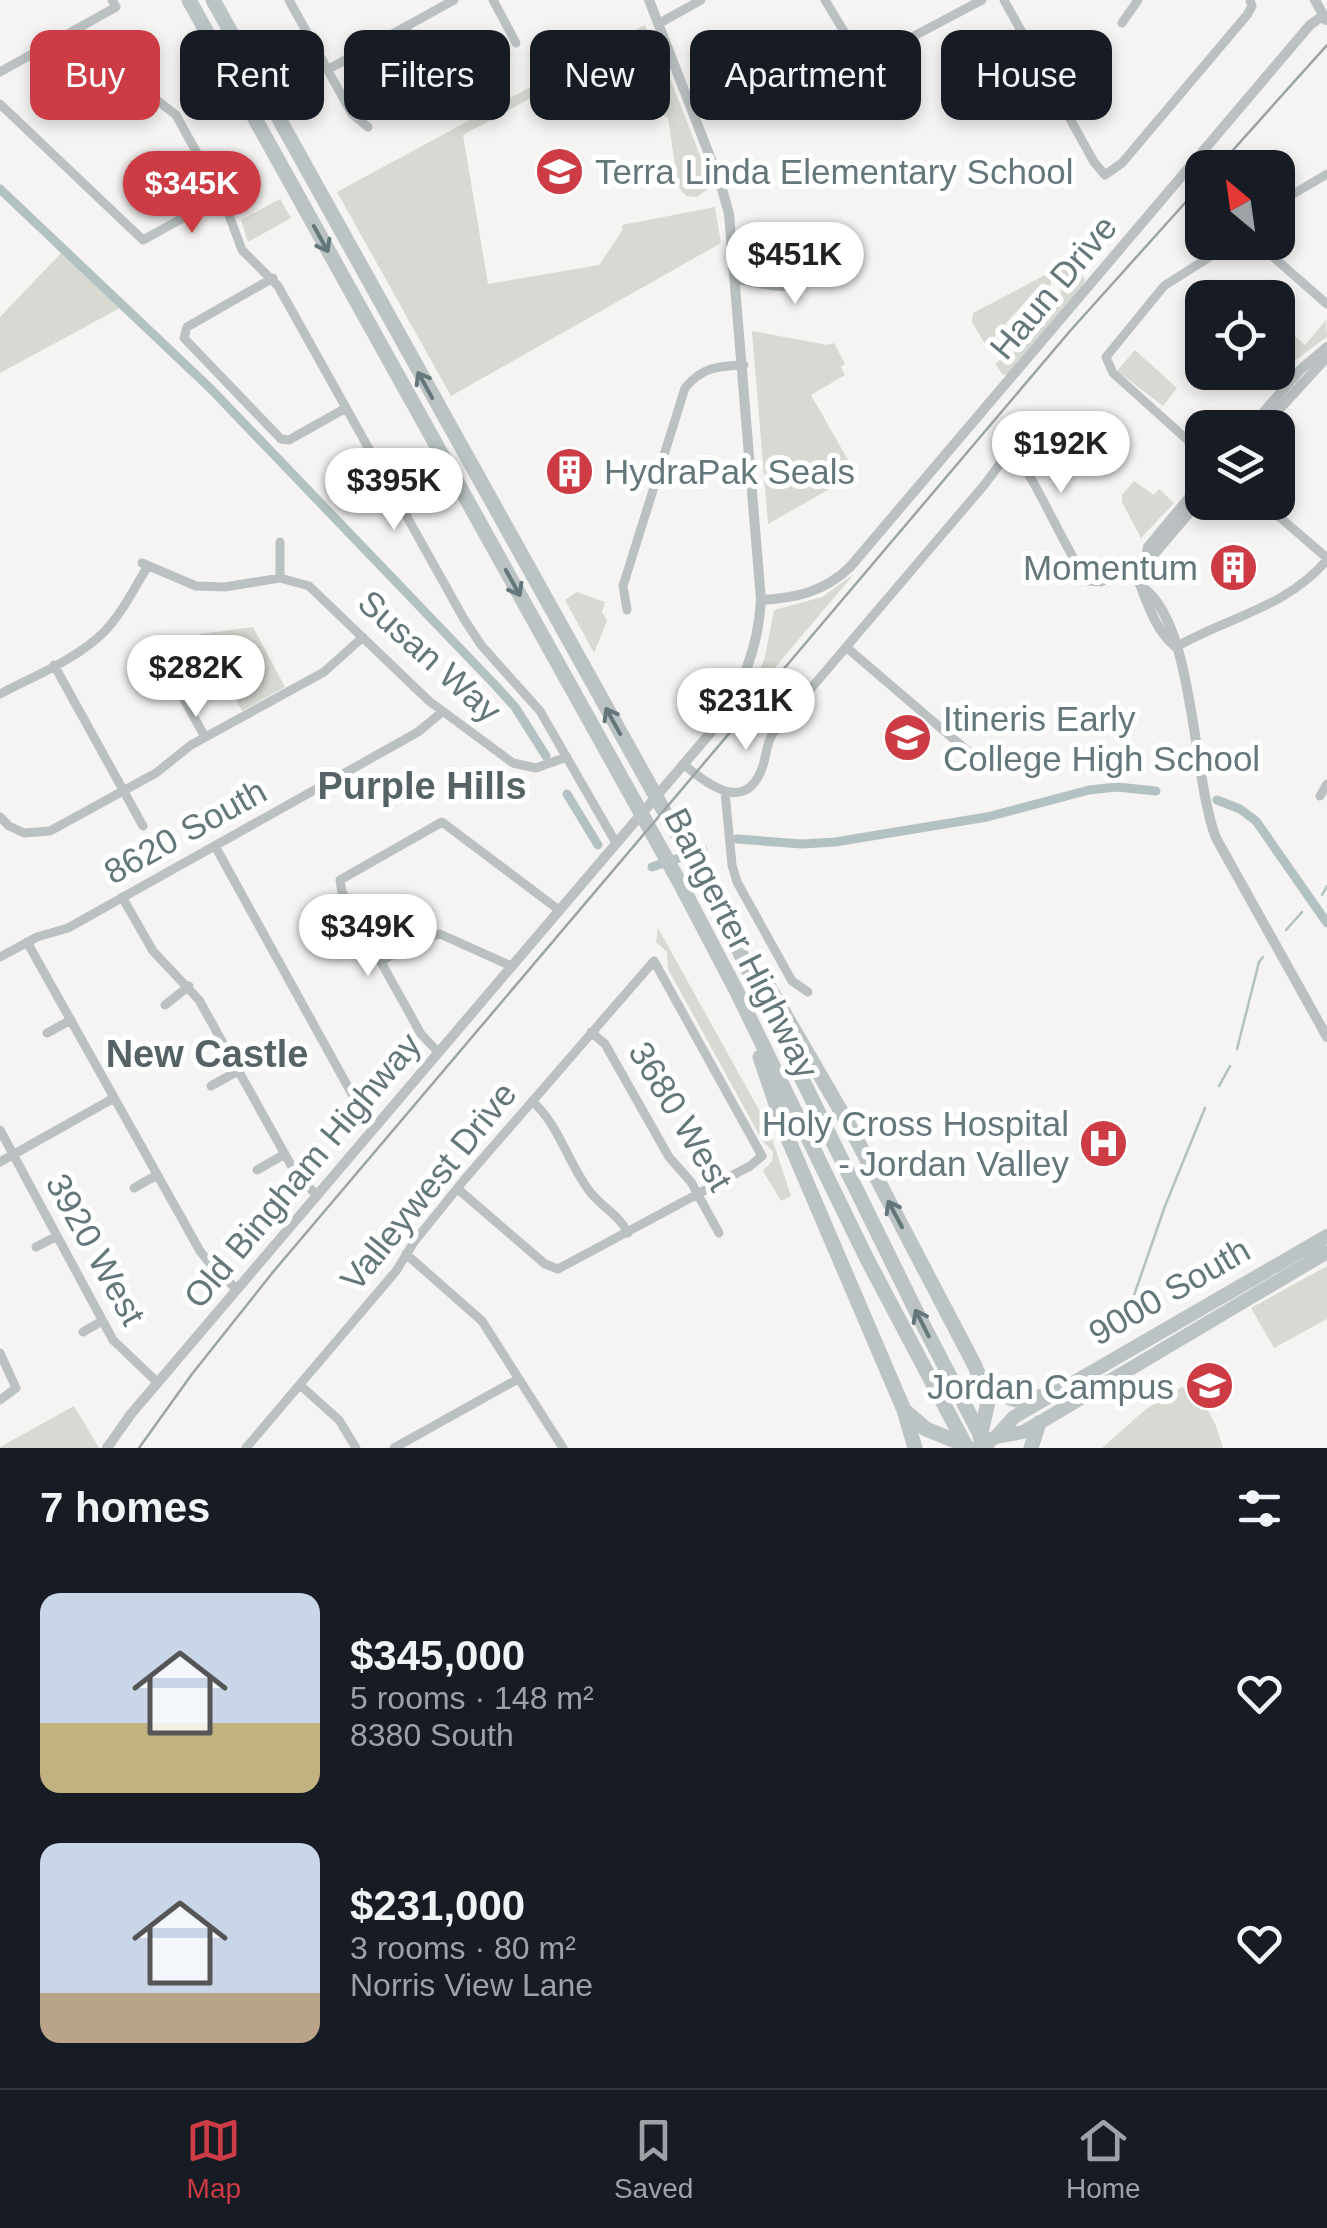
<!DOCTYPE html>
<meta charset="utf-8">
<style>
:root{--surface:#171b24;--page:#242831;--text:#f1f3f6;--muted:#9ea1a6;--line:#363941;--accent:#cd3b45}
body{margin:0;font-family:Helvetica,sans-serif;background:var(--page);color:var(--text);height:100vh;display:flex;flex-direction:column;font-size:38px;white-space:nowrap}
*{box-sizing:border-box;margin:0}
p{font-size:32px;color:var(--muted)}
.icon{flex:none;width:55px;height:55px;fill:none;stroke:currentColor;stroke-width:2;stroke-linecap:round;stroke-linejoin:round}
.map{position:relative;height:1448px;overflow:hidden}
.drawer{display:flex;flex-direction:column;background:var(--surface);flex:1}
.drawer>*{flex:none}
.guide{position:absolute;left:30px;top:30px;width:1268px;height:90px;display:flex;gap:20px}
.needle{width:65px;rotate:331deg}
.buttons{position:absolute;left:1185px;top:150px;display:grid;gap:20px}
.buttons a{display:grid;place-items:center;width:110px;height:110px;border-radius:20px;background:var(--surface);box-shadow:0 5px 15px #0003;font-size:50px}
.price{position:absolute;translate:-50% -85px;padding:0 22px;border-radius:35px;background:#fff;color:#222;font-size:32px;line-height:65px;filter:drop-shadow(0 2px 5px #0008)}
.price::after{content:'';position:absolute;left:50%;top:60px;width:30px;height:22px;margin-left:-15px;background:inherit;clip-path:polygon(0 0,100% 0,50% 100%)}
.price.active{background:var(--accent);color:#fff}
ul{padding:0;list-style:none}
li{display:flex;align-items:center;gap:30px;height:250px;padding:0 40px}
li span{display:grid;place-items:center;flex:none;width:280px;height:200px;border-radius:20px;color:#555}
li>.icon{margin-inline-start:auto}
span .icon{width:120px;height:120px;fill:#fffc;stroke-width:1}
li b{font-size:42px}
h2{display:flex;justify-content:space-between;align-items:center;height:120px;padding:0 40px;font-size:42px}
.pill{padding:0 35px;border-radius:20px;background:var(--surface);box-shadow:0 5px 15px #0003;font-size:35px;line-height:90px}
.pill.active{background:var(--accent);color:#fff}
.tabs{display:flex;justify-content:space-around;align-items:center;height:140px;border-top:2px solid var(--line);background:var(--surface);font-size:28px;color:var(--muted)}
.tabs a{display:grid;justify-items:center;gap:5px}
.tabs .active{color:var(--accent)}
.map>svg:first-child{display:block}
</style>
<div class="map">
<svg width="1327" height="1448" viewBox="0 0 1327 1448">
<rect width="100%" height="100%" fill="#f5f4f2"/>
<path fill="#d7dad2" d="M 645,25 L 655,51 L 606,93 L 593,92 L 570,77 L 463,135 L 488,284 L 599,265 L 622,231 L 622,225 L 715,207 L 721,243 L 451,396 L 337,192 Z
M 659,67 L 666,68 L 712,186 L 697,197 L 686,196 L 678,186 L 668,118 L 647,105 L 639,95 L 643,77 Z
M 280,199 L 291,218 L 248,242 L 241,220 Z
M 62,252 L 120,308 L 0,373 L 0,317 Z
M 1065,257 L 1073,258 L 1085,280 L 1082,287 L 1008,375 L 1003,375 L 995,364 L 1007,353 L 1014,353 L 1061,296 L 1058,264 Z
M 1045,275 L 1052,279 L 1050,286 L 1042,283 L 986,346 L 972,322 L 973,313 Z
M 1326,320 L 1327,337 L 1293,362 L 1279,378 L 1286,364 L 1278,356 L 1278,321 L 1305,345 Z
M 752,331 L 827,345 L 834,343 L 845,364 L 841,367 L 845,375 L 811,395 L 856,474 L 768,524 Z
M 1135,350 L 1177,388 L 1163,406 L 1117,371 Z
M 1134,481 L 1154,495 L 1159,489 L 1174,503 L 1141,538 L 1122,502 L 1122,495 Z
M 854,574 L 746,702 L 765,657 L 774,610 L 822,597 Z
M 577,592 L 605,602 L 602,612 L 607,621 L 594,653 L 565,600 Z
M 253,627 L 285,687 L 242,711 L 200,634 Z
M 658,928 L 768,1126 L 791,1196 L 781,1201 L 763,1171 L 772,1161 L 773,1152 L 762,1140 L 668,969 L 667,952 L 656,942 Z
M 1327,1266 L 1327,1319 L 1274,1348 L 1251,1308 Z
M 1182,1387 L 1199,1393 L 1216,1426 L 1223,1448 L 1102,1448 L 1146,1409 Z
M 74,1406 L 99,1448 L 0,1448 L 0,1447 Z"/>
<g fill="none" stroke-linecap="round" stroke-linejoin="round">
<path stroke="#b2c1c1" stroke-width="2.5" d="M 1322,895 L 1327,886
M 1286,930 L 1302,912
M 1237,1049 L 1259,962 L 1263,957
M 1219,1086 L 1230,1066
M 1131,1304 L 1165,1206 L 1205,1108"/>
<path stroke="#b2c1c1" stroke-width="9" d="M 0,189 L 211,389 L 496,686 L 515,707 L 546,756
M 567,794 L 598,845
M 1217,800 L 1240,809 L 1256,821 L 1327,923
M 737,839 L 802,844 L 835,842 L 987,817 L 1089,790 L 1117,787 L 1156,791
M 652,867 L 703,850"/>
<path stroke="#bbc1c2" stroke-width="9" d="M 289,0 L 352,114 L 368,127
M 493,0 L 516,43
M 825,0 L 863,63 L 982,0
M 1004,0 L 1094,162 L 1105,175 L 1122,163 L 1247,15 L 1252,6 L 1250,0
M 1122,23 L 1138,0
M 658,24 L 701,0
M 405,27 L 438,85
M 327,70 L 454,0
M 0,72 L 116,7 L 112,0
M 158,101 L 176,115 L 224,202 L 242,250 L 278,286 L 464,619 L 481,645 L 540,711 L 616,843
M 0,104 L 143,240 L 221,197
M 1278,203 L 1327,174
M 1256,242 L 1327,304
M 273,278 L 187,327 L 184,338 L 281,439 L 289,440 L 346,408
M 737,279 C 793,291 793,291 844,263
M 1202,460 L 1193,445 L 1113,373 L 1106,357 L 1164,286 L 1233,242
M 1262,502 L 1327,558
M 142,563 L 196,586 L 225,587 L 280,578 L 309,586 L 429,701 L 513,763 L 536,768 L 567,757
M 280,578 L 280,542
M 627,610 L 623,586 L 685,388 C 702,367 718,366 744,365
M 846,647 L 970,753
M 1176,647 C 1228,617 1286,608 1327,560
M 54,665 L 143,826
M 180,692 L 205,737
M 0,694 C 34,676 75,660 103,633 C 122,614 134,588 148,566
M 683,764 C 705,782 743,814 761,771 C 767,758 765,745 773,733 L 985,484 L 1002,461 L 1016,459 C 1031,467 1069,559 1088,581 L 1101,582 L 1146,557
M 725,792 L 732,865 L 737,882 L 792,981 L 808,992
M 1320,796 L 1327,784
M 0,817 L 9,826 L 24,833 L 50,831 L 156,773 L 191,745 L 324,672 L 363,637
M 215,846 L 358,1105 L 377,1125
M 122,897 L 153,951 L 199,1000 L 297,1176 L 317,1195
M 27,942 L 200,1251 L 215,1270 L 237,1289
M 0,957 L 37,937 L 68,928 L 418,732 L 442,712
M 381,961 L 419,940 L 440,934 L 511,966
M 165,1005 L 189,986
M 591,1032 L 605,1044 L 669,1157 L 691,1182 L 719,1233
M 47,1033 L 71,1020
M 438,1052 L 421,1034 L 342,892 L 340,880 L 442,822 L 559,910
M 211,1086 L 238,1071
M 532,1101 C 560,1126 568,1164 591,1193 C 603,1208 619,1215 628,1233
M 0,1130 L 113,1340 L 158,1383
M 0,1162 L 114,1098
M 257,1170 L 285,1154
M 134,1188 L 157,1175
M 36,1247 L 55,1237
M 406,1254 L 482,1321 L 563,1448
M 83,1332 L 102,1321
M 0,1353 L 16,1388 L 0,1400
M 300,1385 L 339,1420 L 356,1448
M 246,1448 L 396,1271 L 414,1242 L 464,1180 L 654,961 L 762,1156 L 750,1166 L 558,1269 L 545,1264 L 459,1190
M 394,1448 L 518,1379"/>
<path stroke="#bbc1c2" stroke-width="10" d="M 1315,0 L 1326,20
M 1250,428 L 1300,370 L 1327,347
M 1262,428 L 1327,357
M 1146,557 L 1148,547 L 1202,482
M 1146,557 L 1155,553 L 1202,498
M 1132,565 C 1145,592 1151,627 1176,647
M 1142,587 C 1195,623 1192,777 1216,838 L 1327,1037
M 761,600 C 796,598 824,592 850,567 L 1310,25 L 1324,15
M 107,1448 L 131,1414 L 717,725 C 743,684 758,649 761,600 L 729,214 L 721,185 L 649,0"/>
<path stroke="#bbc3c5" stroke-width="14" d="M 997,1437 L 1023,1432 L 1039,1423 L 1327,1252
M 976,1448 L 996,1437 L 1014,1417 L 1327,1236"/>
<path stroke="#bbc3c5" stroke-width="15" d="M 189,0 L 681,885 L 737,992 L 867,1259 L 967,1448
M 213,0 L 718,908 L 916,1311 L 987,1448
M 766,982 L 849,1125 L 975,1366 L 988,1402 L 980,1437
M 760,1057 L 786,1134 L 904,1410 L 915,1448
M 985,1377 C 1011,1407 1020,1403 1055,1392
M 904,1410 L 926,1429 L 965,1445
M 1031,1448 L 1039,1423"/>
<path stroke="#9ba4a6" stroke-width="2.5" d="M 1217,168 L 1327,45
M 139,1448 L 192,1374 L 273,1272 L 1070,331 L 1202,184"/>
</g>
<defs><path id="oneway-shaft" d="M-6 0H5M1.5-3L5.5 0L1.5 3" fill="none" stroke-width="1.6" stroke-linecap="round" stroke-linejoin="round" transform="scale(2.5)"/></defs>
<g stroke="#64777a">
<use href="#oneway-shaft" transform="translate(321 239) rotate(61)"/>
<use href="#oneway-shaft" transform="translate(425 385) rotate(-119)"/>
<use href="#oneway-shaft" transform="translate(513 583) rotate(61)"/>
<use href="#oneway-shaft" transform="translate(613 721) rotate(-119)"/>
<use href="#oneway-shaft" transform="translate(895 1214) rotate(-118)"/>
<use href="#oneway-shaft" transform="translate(922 1323) rotate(-117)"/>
</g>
<defs>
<symbol id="school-disc" viewBox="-11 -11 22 22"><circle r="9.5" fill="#cd3b45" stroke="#fff"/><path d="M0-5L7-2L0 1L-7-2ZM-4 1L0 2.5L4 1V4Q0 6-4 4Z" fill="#fff"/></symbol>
<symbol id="building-disc" viewBox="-11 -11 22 22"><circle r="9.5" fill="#cd3b45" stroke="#fff"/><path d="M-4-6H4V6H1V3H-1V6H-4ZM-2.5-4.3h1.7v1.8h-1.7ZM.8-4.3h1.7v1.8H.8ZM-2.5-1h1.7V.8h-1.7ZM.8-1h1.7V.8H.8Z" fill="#fff"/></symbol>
<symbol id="hospital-disc" viewBox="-11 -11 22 22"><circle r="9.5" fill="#cd3b45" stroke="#fff"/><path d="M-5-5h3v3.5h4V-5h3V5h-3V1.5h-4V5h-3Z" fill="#fff"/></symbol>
<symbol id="university-disc" viewBox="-11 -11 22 22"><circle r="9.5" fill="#cd3b45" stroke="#fff"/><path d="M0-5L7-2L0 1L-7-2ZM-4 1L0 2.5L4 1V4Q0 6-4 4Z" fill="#fff"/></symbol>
</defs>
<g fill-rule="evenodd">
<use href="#school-disc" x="532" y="144" width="55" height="55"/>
<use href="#building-disc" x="542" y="444" width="55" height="55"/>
<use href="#building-disc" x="1206" y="540" width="55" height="55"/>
<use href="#school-disc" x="880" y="710" width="55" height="55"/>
<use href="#hospital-disc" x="1076" y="1116" width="55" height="55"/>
<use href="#university-disc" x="1182" y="1358" width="55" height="55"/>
</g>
<g text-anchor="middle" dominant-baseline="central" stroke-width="10" stroke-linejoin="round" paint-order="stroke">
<g font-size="35" fill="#64777a" stroke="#fff" text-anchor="start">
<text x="595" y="171">Terra Linda Elementary School</text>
<text x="604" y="471">HydraPak Seals</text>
<text x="1198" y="567" text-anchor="end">Momentum</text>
<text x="943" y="718">Itineris Early<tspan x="943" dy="40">College High School</tspan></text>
<text x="1069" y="1123" text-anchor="end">Holy Cross Hospital<tspan x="1069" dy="40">- Jordan Valley</tspan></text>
<text x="1174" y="1386" text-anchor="end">Jordan Campus</text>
</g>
<g font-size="35" fill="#64777a" stroke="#fff">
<text transform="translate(1053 287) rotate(-50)">Haun Drive</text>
<text transform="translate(430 656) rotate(42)">Susan Way</text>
<text transform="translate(185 831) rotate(-29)">8620 South</text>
<text transform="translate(742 943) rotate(63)">Bangerter Highway</text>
<text transform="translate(681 1116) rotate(59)">3680 West</text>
<text transform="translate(302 1170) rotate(-50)">Old Bingham Highway</text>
<text transform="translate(428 1186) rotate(-51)">Valleywest Drive</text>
<text transform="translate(96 1249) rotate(61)">3920 West</text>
<text transform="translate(1169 1291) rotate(-30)">9000 South</text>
</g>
<g font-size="38" font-weight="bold" fill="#556366" stroke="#fff">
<text x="422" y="786">Purple Hills</text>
<text x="207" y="1054">New Castle</text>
</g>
</g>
</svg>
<div class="buttons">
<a><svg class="needle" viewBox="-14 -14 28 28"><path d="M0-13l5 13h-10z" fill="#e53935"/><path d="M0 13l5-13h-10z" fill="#9ea1a6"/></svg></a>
<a><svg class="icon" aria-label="locate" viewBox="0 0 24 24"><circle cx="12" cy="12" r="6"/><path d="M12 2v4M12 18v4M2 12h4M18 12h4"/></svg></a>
<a><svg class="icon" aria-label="layers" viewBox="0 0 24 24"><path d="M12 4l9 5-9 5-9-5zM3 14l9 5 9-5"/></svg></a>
</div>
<b class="price active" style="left:192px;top:236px">$345K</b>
<b class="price" style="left:795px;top:307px">$451K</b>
<b class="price" style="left:1061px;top:496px">$192K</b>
<b class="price" style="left:394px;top:533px">$395K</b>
<b class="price" style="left:196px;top:720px">$282K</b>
<b class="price" style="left:746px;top:753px">$231K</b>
<b class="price" style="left:368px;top:979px">$349K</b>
<div class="guide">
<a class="pill active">Buy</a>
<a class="pill">Rent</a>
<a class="pill">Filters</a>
<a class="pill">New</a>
<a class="pill">Apartment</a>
<a class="pill">House</a>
</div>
</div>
<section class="drawer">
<h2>7 homes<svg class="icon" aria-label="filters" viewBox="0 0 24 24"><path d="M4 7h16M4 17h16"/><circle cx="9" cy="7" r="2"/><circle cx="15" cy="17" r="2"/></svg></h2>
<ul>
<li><span style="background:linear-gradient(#c9d6e8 65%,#c2b280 0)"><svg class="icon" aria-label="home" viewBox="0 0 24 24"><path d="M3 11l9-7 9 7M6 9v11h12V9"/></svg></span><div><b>$345,000</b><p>5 rooms · 148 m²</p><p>8380 South</p></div><svg class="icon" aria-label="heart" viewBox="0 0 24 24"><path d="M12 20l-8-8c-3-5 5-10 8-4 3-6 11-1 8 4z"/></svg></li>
<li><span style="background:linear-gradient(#c9d6e8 75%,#b9a48a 0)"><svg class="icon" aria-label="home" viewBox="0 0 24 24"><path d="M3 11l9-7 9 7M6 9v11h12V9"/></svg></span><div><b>$231,000</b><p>3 rooms · 80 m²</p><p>Norris View Lane</p></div><svg class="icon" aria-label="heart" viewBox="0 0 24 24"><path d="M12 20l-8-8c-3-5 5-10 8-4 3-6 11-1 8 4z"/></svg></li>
</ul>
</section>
<nav class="tabs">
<a class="active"><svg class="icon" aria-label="map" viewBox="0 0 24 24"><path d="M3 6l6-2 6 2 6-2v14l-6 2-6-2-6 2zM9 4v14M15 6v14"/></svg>Map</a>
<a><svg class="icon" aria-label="saved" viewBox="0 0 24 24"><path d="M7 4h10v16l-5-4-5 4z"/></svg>Saved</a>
<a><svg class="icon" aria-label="home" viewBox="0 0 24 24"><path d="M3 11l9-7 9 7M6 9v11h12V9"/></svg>Home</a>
</nav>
